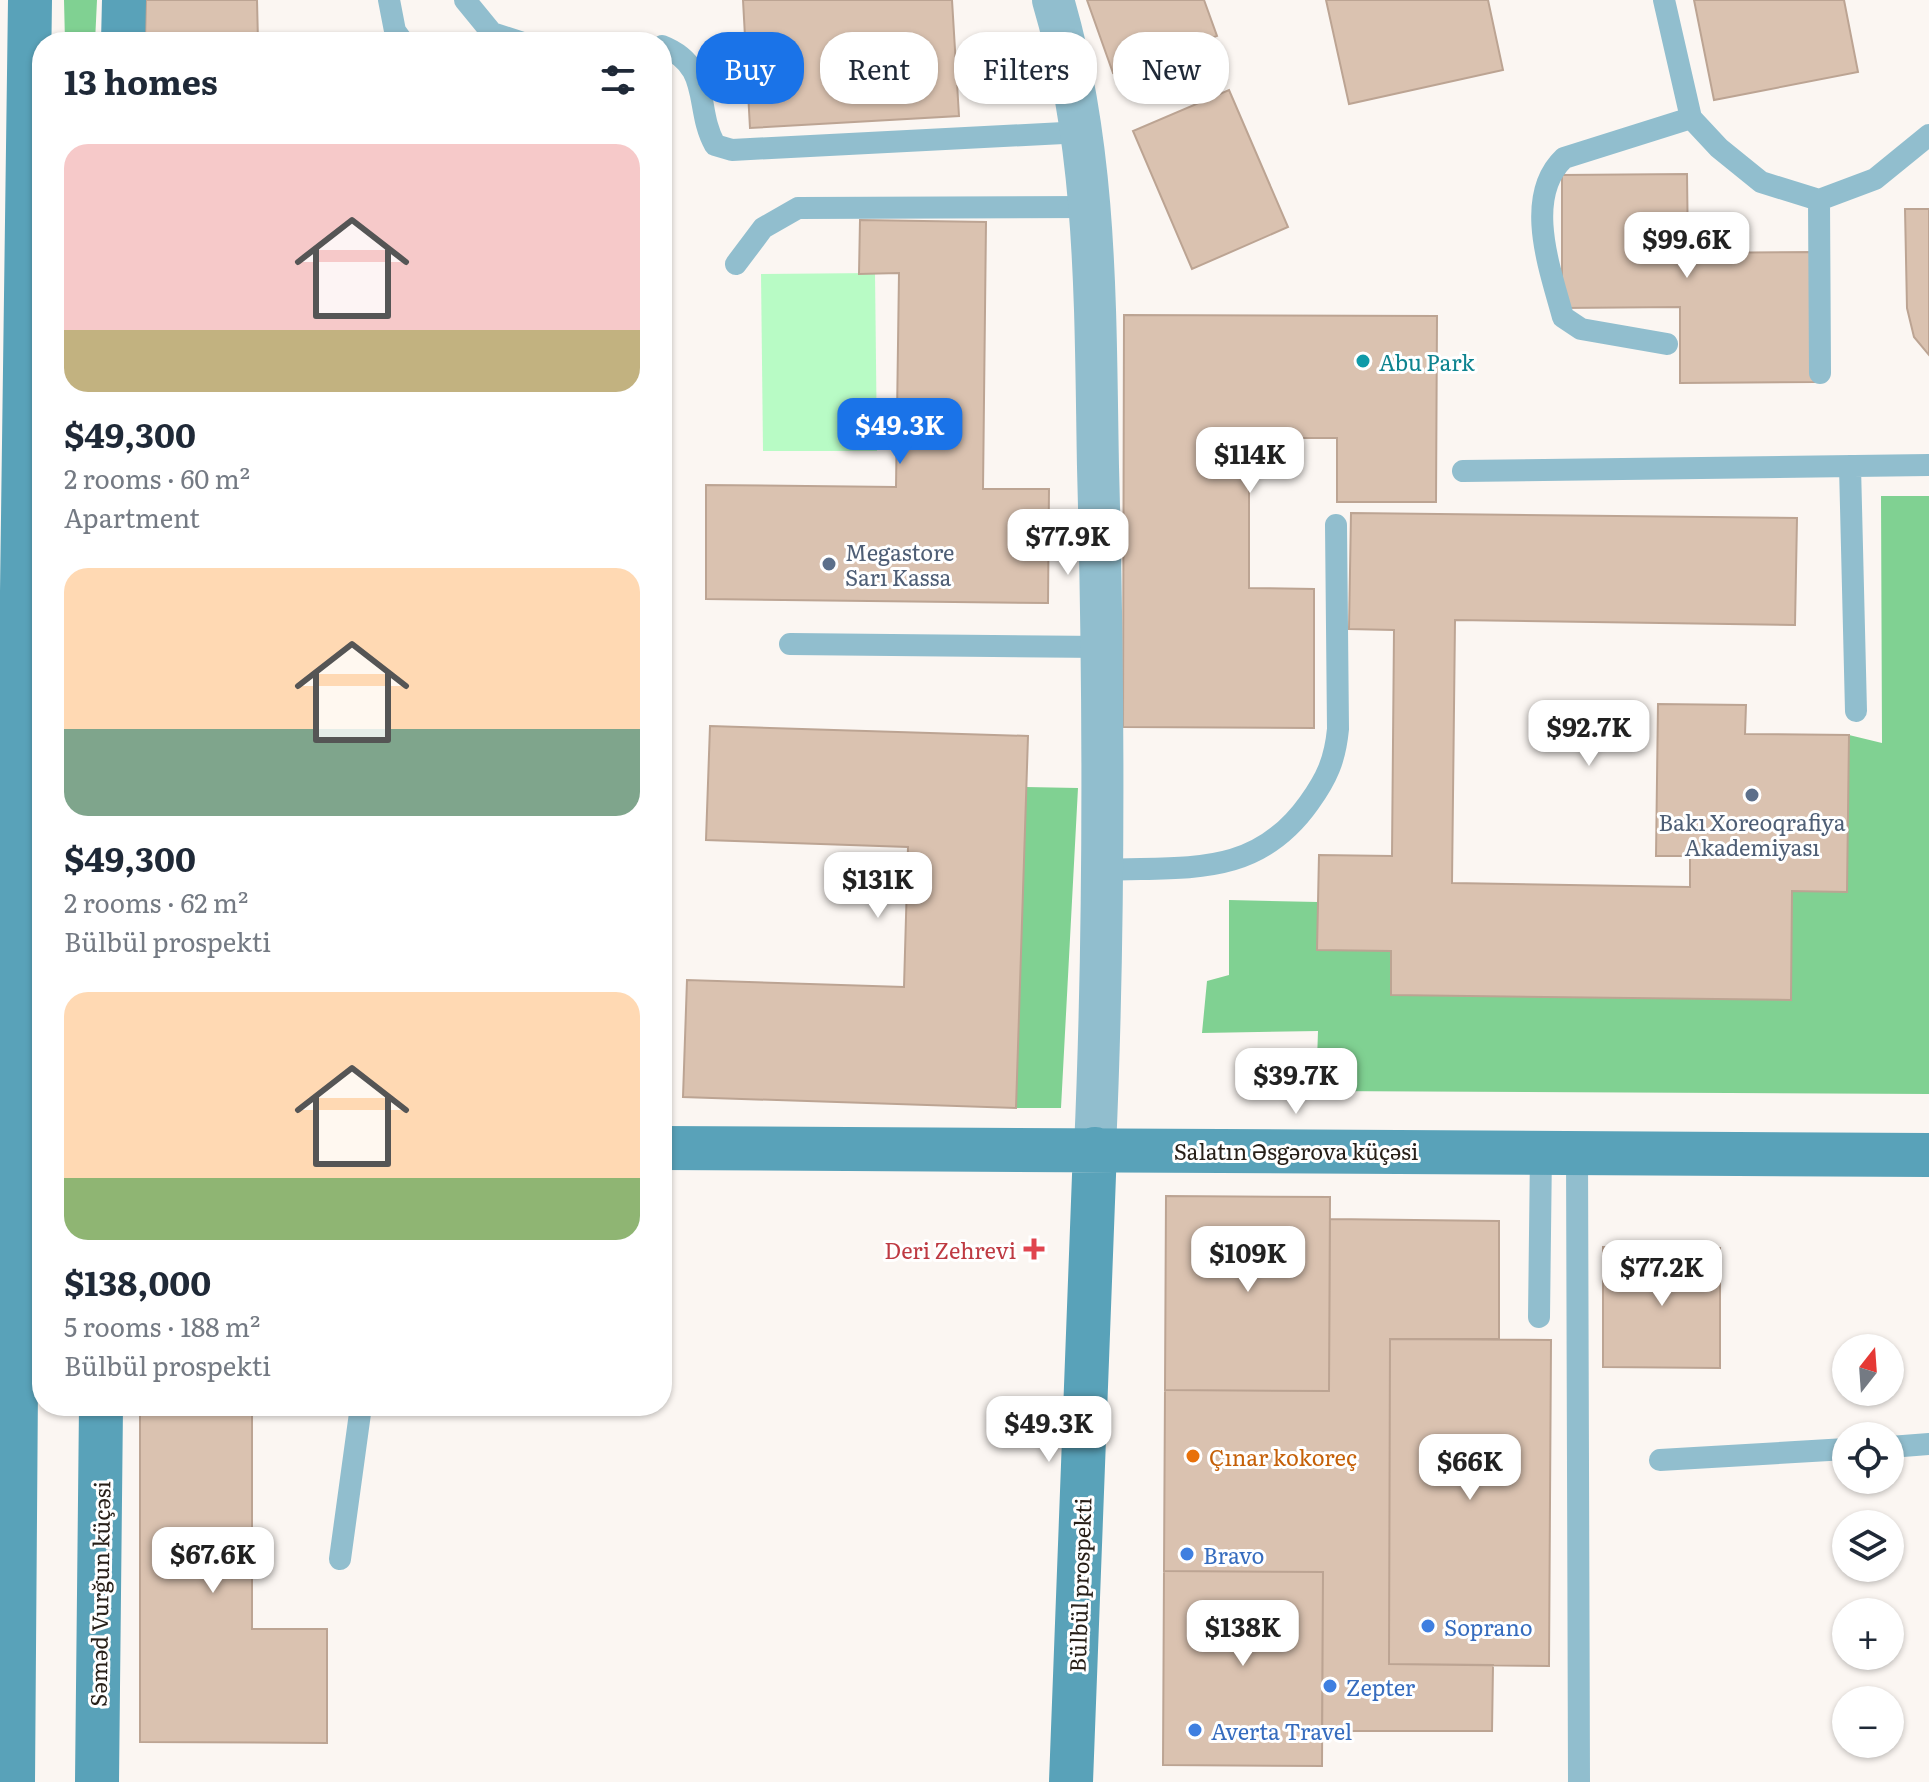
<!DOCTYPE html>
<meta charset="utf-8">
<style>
:root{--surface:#fff;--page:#f2f2f3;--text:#1f2937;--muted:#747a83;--accent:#1a73e8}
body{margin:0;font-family:Literata,serif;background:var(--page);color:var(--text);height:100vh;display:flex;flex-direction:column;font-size:30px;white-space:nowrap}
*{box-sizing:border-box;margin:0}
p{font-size:26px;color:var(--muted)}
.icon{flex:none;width:44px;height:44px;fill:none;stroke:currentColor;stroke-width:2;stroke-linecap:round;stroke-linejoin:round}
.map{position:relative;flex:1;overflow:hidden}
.sheet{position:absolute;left:32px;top:32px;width:640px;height:1384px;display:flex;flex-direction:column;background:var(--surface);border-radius:32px;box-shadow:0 2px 6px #0004}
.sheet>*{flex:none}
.banner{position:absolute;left:696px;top:32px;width:760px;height:72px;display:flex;gap:16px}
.needle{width:52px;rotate:17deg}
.tools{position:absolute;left:1832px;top:1334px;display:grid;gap:16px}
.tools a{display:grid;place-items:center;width:72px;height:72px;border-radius:50%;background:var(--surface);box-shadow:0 2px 6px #0004;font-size:40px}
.price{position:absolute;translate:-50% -68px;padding:0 18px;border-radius:16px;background:#fff;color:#222;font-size:26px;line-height:52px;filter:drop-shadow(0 2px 4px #0008)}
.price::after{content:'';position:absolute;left:50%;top:48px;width:24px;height:18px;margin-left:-12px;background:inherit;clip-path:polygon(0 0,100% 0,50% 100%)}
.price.on{background:var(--accent);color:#fff}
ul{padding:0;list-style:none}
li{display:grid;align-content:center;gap:16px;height:424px;padding:0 32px}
li span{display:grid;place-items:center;height:248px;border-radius:24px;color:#555}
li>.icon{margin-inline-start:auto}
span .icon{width:144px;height:144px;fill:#fffc;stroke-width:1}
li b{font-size:34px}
h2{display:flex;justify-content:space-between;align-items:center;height:96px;padding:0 32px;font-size:34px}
.pill{padding:0 28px;border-radius:32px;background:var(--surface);box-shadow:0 2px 6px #0004;font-size:28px;line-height:72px}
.pill.on{background:var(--accent);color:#fff}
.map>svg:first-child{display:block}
</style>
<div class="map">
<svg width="1929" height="1782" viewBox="0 0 1929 1782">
<rect width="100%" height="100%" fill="#fbf6f2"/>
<path fill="#b8fbc5" d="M 875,273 L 877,451 L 763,451 L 761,274 Z"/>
<path fill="#80d192" d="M 64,0 L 97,0 L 95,42 L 65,42 Z
M 1881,496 L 1929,496 L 1929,1094 L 1316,1091 L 1318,1031 L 1202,1033 L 1207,981 L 1229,975 L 1229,900 L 1318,902 L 1391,951 L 1391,995 L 1791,1000 L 1792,891 L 1847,891 L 1849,735 L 1882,743 Z
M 1026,787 L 1078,788 L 1061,1108 L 1016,1108 Z"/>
<path fill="#dac2b0" stroke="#bca493" stroke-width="2" d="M 146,0 L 257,0 L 258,42 L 145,42 Z
M 743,0 L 952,0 L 959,116 L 750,128 Z
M 1087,0 L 1204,0 L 1217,36 L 1113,73 Z
M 1326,0 L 1488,0 L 1503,70 L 1349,104 Z
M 1694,0 L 1844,0 L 1858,72 L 1714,100 Z
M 1229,90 L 1288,227 L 1192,269 L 1133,131 Z
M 1687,174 L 1688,253 L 1813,252 L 1814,382 L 1680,383 L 1680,307 L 1562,308 L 1562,175 Z
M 1905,209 L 1929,209 L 1929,355 L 1914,337 L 1907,308 Z
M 860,220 L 986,222 L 983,489 L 1049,489 L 1048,603 L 706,599 L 706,485 L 896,487 L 899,273 L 859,274 Z
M 1124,315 L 1437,316 L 1436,502 L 1337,502 L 1337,438 L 1249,438 L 1249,588 L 1314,589 L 1314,728 L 1123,727 Z
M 1351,513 L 1797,518 L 1795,625 L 1455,620 L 1452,883 L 1690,887 L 1690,856 L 1656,856 L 1658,704 L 1746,705 L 1745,734 L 1849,735 L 1847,892 L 1792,891 L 1791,1000 L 1391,995 L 1391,951 L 1317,950 L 1319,855 L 1392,856 L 1394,630 L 1349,629 Z
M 710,726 L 1028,736 L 1016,1108 L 683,1097 L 687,980 L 904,987 L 908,847 L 706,840 Z
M 1166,1196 L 1330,1197 L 1329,1391 L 1165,1390 Z
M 1330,1219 L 1499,1221 L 1499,1339 L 1390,1339 L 1389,1664 L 1493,1665 L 1492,1731 L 1322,1731 L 1323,1572 L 1164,1571 L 1165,1390 L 1329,1391 Z
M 1603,1247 L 1720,1248 L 1720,1368 L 1603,1367 Z
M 1390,1339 L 1551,1340 L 1549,1666 L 1389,1664 Z
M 140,1406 L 252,1406 L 252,1629 L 327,1629 L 327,1743 L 140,1742 Z
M 1164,1571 L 1323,1572 L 1322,1766 L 1163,1765 Z"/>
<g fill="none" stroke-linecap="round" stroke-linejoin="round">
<path stroke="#91bece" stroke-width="22" d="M 389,0 L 395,31 L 403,42
M 465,0 L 492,33 L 520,42
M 1664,0 L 1691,118 L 1719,148 L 1761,182 L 1819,200 L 1820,373
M 662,46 C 713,66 694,108 715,145 L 732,150 L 1083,132
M 1819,200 L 1875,179 L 1929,135
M 736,264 L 763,228 L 798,208 L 1090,207
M 1667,344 L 1581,329 L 1563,317 C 1550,269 1523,197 1564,158 L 1691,118
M 1850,466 L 1856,711
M 1463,471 L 1929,465
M 790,644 L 1103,647
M 1102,870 C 1186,866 1255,879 1309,803 C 1327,778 1335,760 1338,729 L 1336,525
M 1577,1152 L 1579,1782
M 1539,1317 L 1541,1151
M 1890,1447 L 1929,1444
M 1660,1460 L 1846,1449
M 340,1559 L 361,1406"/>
<path stroke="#91bece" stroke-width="42" d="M 1053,0 C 1098,152 1095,310 1098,467 C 1104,694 1105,922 1095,1149"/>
<path stroke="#59a2b9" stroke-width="44" d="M 123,42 L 124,0
M 662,1148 L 1929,1155
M 13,1782 L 22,592 L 30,0
M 97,1782 L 101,1406
M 1071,1782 L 1095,1149"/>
</g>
<circle fill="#0f9aa8" stroke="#fff" stroke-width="3" cx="1363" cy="361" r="8"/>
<g fill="#5c6f8a" stroke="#fff" stroke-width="3">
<circle cx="829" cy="564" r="8"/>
<circle cx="1752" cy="795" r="8"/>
</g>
<path fill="#e0444e" stroke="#fff" stroke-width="3" d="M1030 1237h8v8h8v8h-8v8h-8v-8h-8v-8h8z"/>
<circle fill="#e8710a" stroke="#fff" stroke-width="3" cx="1193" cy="1456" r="8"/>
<g fill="#3f7fe0" stroke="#fff" stroke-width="3">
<circle cx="1187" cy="1554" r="8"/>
<circle cx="1428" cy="1626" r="8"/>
<circle cx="1330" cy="1686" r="8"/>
<circle cx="1195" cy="1730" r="8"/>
</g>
<g text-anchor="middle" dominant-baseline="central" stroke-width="6" stroke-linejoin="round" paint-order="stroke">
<g font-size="22" fill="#0d838f" stroke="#fff" text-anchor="start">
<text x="1379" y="361">Abu Park</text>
</g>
<g font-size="22" fill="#4e5e75" stroke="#fff" text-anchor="start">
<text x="845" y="551">Megastore<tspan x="845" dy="25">Sarı Kassa</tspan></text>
<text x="1752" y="821" text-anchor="middle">Bakı Xoreoqrafiya<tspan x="1752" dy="25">Akademiyası</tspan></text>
</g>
<g font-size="22" fill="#271f18" stroke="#fff">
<text x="1296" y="1150">Salatın Əsgərova küçəsi</text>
<text transform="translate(1079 1585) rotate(-88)">Bülbül prospekti</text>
<text transform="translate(99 1594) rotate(-89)">Səməd Vurğun küçəsi</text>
</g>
<g font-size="22" fill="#be3a42" stroke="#fff" text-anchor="end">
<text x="1016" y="1249">Deri Zehrevi</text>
</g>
<g font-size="22" fill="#c56008" stroke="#fff" text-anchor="start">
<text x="1209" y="1456">Çınar kokoreç</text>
</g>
<g font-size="22" fill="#366cbe" stroke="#fff" text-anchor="start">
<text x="1203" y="1554">Bravo</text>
<text x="1444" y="1626">Soprano</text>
<text x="1346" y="1686">Zepter</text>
<text x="1211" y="1730">Averta Travel</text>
</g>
</g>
</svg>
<div class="tools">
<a><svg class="needle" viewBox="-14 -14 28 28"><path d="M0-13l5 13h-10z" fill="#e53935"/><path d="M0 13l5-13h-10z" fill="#747a83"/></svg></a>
<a><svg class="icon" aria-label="locate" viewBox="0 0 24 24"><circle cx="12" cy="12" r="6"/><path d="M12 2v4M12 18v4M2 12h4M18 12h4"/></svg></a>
<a><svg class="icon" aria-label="layers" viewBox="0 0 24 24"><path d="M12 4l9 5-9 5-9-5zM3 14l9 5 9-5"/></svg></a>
<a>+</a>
<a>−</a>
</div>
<b class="price" style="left:1687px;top:280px">$99.6K</b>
<b class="price on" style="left:900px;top:466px">$49.3K</b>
<b class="price" style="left:1250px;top:495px">$114K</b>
<b class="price" style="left:1068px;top:577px">$77.9K</b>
<b class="price" style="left:1589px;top:768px">$92.7K</b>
<b class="price" style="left:878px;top:920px">$131K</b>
<b class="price" style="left:1296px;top:1116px">$39.7K</b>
<b class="price" style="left:1248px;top:1294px">$109K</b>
<b class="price" style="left:1662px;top:1308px">$77.2K</b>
<b class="price" style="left:1049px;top:1464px">$49.3K</b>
<b class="price" style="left:1470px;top:1502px">$66K</b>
<b class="price" style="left:213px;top:1595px">$67.6K</b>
<b class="price" style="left:1243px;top:1668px">$138K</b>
<div class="banner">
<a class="pill on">Buy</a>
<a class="pill">Rent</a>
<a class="pill">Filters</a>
<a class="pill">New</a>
</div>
<section class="sheet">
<h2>13 homes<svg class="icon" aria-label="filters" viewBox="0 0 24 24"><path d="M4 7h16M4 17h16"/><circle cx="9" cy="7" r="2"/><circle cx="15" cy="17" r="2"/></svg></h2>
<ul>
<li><span style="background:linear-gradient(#f6c9c9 75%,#c2b280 0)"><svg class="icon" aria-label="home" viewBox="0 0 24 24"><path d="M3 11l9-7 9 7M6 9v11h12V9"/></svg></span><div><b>$49,300</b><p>2 rooms · 60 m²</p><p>Apartment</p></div></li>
<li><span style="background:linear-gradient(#ffd9b3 65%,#7fa58c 0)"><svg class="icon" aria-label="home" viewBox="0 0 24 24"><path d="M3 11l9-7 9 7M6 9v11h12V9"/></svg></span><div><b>$49,300</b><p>2 rooms · 62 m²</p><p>Bülbül prospekti</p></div></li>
<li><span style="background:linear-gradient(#ffd9b3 75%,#8fb573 0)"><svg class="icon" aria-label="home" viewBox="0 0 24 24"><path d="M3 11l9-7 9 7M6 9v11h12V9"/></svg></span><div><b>$138,000</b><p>5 rooms · 188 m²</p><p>Bülbül prospekti</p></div></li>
</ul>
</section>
</div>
